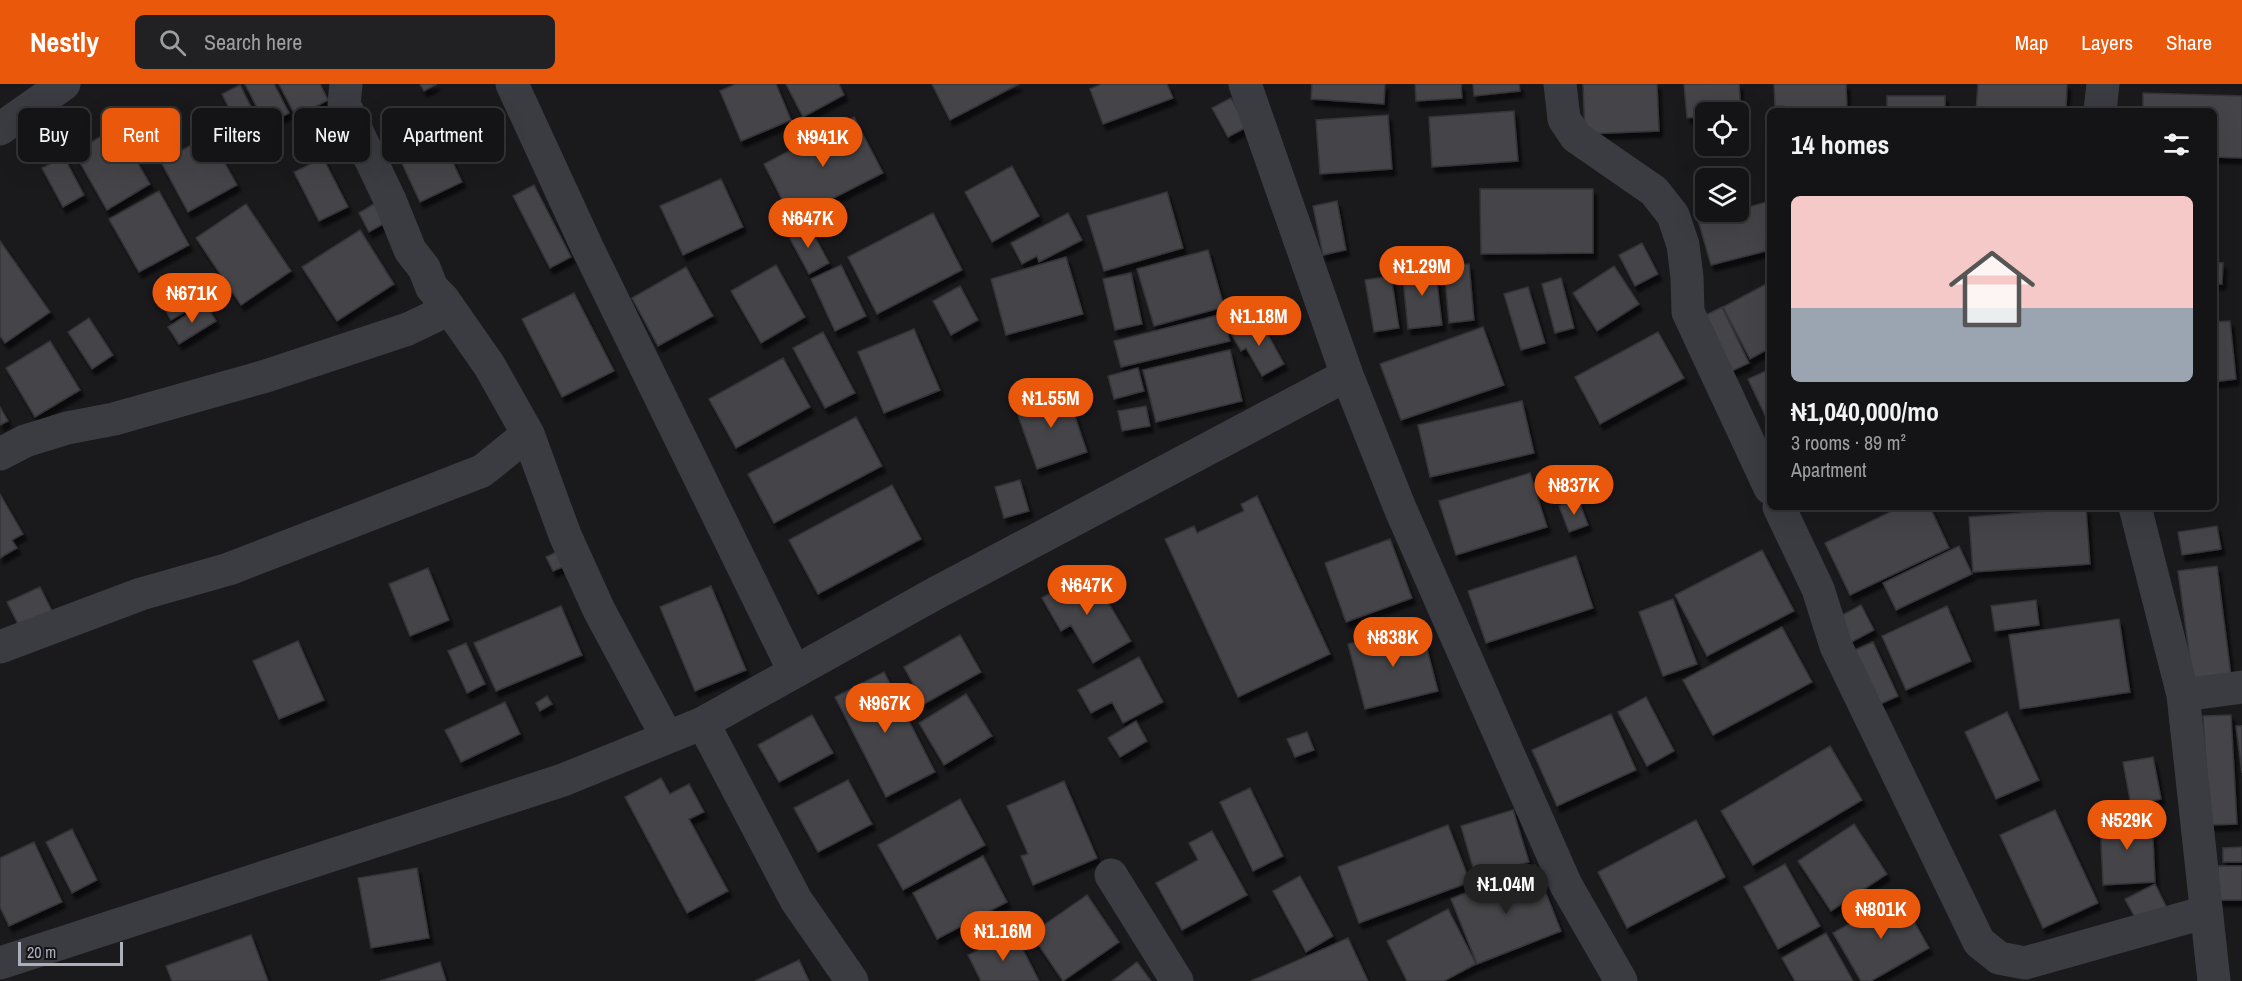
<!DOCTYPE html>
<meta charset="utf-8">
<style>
:root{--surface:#141416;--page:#212123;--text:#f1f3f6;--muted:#9d9ea1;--line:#333335;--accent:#ea580c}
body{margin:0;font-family:"Archivo Narrow",sans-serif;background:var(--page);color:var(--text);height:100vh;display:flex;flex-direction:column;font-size:22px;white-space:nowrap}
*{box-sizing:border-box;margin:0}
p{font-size:20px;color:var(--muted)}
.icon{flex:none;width:33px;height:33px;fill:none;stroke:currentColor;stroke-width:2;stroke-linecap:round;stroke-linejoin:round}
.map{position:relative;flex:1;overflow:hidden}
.sheet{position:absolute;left:1767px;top:24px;width:450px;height:402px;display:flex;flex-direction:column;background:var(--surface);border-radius:9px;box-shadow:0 6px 24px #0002,0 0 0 2px var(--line)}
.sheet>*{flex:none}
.banner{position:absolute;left:18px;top:24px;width:570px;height:54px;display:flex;gap:12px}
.fabs{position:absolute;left:1695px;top:18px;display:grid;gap:12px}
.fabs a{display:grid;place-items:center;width:54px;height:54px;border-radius:9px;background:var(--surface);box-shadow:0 6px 24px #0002,0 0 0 2px var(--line);font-size:30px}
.scale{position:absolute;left:18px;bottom:15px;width:105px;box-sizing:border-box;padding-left:6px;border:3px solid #acb0bd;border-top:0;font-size:16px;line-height:21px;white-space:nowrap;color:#acb0bd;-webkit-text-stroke:4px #151518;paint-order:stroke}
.price{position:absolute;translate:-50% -51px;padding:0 14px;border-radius:21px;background:var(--accent);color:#fff;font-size:20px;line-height:39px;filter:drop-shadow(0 2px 3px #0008)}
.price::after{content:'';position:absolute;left:50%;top:36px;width:18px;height:14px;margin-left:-9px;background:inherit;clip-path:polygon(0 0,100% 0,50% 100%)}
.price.selected{background:#222;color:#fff}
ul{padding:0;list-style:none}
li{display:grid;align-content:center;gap:12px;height:318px;padding:0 24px}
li+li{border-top:2px solid var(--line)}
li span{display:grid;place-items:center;height:186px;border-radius:9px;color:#555}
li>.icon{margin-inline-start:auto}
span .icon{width:108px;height:108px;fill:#fffc;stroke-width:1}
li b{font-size:26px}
h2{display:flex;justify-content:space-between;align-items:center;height:72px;padding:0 24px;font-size:26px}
.tag{padding:0 21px;border-radius:9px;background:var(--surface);box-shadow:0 6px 24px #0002,0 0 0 2px var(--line);font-size:21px;line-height:54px}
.tag.selected{background:var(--accent);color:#fff}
header{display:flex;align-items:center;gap:36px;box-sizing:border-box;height:84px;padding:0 30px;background:var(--accent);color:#fff}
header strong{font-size:28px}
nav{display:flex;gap:33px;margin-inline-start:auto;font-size:21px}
.search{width:420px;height:54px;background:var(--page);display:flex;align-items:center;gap:15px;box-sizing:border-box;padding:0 21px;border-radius:9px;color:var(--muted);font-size:22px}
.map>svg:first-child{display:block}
</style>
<header>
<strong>Nestly</strong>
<div class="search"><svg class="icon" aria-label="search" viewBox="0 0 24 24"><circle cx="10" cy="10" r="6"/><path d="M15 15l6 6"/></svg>Search here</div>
<nav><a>Map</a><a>Layers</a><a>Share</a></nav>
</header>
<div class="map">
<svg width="2242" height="897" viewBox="0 0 2242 897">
<defs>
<filter id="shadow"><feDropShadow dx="3.5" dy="6" stdDeviation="1.5" flood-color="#0009"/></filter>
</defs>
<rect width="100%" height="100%" fill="#1a1a1d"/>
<path fill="#44454a" stroke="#343439" stroke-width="1.5" filter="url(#shadow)" d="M 245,0 L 274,0 L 289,29 L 266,41 Z
M 279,0 L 320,0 L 328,16 L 296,33 Z
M 420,0 L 437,0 L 424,7 Z
M 736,0 L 776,0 L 791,36 L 741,57 L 720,7 Z
M 786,0 L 839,0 L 844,11 L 803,33 Z
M 932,0 L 1019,0 L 950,36 Z
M 1102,0 L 1167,0 L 1173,14 L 1103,40 L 1090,5 Z
M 1312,0 L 1385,0 L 1384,20 L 1311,15 Z
M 1415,0 L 1461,0 L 1462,14 L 1416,17 Z
M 1473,0 L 1519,0 L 1520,7 L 1474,12 Z
M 1583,0 L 1657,0 L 1659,47 L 1585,50 Z
M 1684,0 L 1739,0 L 1741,29 L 1706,28 L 1706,32 L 1687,34 Z
M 1774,0 L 1846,0 L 1847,27 L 1785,27 L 1784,22 L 1775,22 Z
M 1978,0 L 2067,0 L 2066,27 L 1976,27 Z
M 240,1 L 263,47 L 245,56 L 222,10 Z
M 2143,9 L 2242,12 L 2242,74 L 2214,73 L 2214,27 L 2143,27 Z
M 1887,12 L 1945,12 L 1945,27 L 1887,27 Z
M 1231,14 L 1247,43 L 1228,53 L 1212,24 Z
M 1514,27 L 1518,77 L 1432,83 L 1429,33 Z
M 430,30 L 462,98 L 420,118 L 388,49 Z
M 1388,31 L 1392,85 L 1320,90 L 1316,36 Z
M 854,33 L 883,89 L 792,135 L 764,80 Z
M 117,43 L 150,100 L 107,126 L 74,68 Z
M 209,51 L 237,101 L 188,128 L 161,78 Z
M 64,73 L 84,111 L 63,123 L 42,84 Z
M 323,74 L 348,123 L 319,137 L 294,88 Z
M 1012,82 L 1039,132 L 992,158 L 965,108 Z
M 721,95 L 743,143 L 683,171 L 660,122 Z
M 534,101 L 571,173 L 550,184 L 513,112 Z
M 1480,105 L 1593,105 L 1593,169 L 1481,170 Z
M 159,107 L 189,161 L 139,188 L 109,135 Z
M 1167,108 L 1183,164 L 1104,187 L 1087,132 Z
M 379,117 L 390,136 L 369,148 L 359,129 Z
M 1337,117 L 1346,166 L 1323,171 L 1313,122 Z
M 1770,117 L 1770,166 L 1711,181 L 1698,136 L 1738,128 L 1738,126 Z
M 246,120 L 291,187 L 241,221 L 196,154 Z
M 933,129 L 962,186 L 877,230 L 848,173 Z
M 1068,129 L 1082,156 L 1039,178 L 1037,172 L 1022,180 L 1011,159 Z
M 808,140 L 829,179 L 809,190 L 788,151 Z
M 360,146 L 394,200 L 337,237 L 302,183 Z
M 0,157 L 50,228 L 5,259 L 0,252 Z
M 1642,159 L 1658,190 L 1635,202 L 1619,171 Z
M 1208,166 L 1224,223 L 1154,242 L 1137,185 Z
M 1066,173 L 1083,230 L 1006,251 L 991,195 Z
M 2214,178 L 2223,179 L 2222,200 L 2214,200 Z
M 1469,180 L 1474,236 L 1449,239 L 1444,182 Z
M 776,181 L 805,233 L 761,259 L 731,207 Z
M 841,181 L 866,232 L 835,247 L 811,195 Z
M 1435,182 L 1442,241 L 1408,245 L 1402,185 Z
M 1614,182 L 1639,220 L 1597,247 L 1573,209 Z
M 686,183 L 713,232 L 658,262 L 632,214 Z
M 1131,189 L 1142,240 L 1115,246 L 1103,195 Z
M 1391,192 L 1399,244 L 1374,248 L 1365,196 Z
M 1561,194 L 1574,244 L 1555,249 L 1542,200 Z
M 1770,198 L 1770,264 L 1750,275 L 1723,223 Z
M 192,202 L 202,218 L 171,236 L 161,219 Z
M 960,202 L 978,236 L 951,251 L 933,217 Z
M 1528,203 L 1545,259 L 1521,266 L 1504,210 Z
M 574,209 L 614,287 L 562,313 L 522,235 Z
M 205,219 L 216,237 L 179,260 L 168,243 Z
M 1722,223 L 1749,279 L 1721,292 L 1702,233 Z
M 1223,230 L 1230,257 L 1121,283 L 1114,257 Z
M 89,234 L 113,271 L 92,285 L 68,248 Z
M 1260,236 L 1284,280 L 1262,292 L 1246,264 L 1241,267 L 1232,251 Z
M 2230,237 L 2236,295 L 2214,298 L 2214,238 Z
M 1483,243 L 1504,301 L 1401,336 L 1380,280 Z
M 914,245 L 940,306 L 884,329 L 858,268 Z
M 823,248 L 855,309 L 825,324 L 793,264 Z
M 1658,248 L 1684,294 L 1600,340 L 1575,293 Z
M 50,257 L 80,306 L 35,333 L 6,284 Z
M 1230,266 L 1242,317 L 1156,338 L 1143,286 Z
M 783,274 L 810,323 L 736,364 L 709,315 Z
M 1138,284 L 1144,307 L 1114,315 L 1108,292 Z
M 1770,285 L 1770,342 L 1748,295 Z
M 1066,306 L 1087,368 L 1037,385 L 1015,323 Z
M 1522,317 L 1534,369 L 1430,393 L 1418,341 Z
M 1146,322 L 1150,342 L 1122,347 L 1118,327 Z
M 0,323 L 8,337 L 0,341 Z
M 856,333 L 882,382 L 774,439 L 748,390 Z
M 1530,389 L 1547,443 L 1456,471 L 1439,417 Z
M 1020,396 L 1029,427 L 1004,434 L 995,403 Z
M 892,401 L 921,455 L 818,510 L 789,456 Z
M 0,410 L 23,450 L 12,456 L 17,464 L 0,474 Z
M 1257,412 L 1330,570 L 1238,613 L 1165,455 L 1194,442 L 1197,449 L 1244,427 L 1241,420 Z
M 1578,415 L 1588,441 L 1569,448 L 1559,422 Z
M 1901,423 L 1930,423 L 1949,464 L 1850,511 L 1825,459 Z
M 2086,424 L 2090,480 L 1973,488 L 1969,433 Z
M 2217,442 L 2221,465 L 2182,471 L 2178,448 Z
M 1390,455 L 1412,514 L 1346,538 L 1325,479 Z
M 1959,462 L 1972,490 L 1896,526 L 1883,499 Z
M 560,466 L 567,481 L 553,487 L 546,473 Z
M 1762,466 L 1794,527 L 1707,572 L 1675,511 Z
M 1576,472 L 1593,524 L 1486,559 L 1468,507 Z
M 2217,482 L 2231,592 L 2193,597 L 2178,487 Z
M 428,484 L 449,536 L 410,552 L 389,500 Z
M 1089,486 L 1131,557 L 1093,579 L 1071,541 L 1061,547 L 1042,514 Z
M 711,502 L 746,586 L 695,607 L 660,523 Z
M 40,503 L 53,529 L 20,544 L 7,518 Z
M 1673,515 L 1697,580 L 1663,592 L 1639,528 Z
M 2036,516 L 2039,541 L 1995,547 L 1991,522 Z
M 1861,521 L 1874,546 L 1846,561 L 1833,536 Z
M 561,522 L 582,571 L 496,607 L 474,559 Z
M 1947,522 L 1971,577 L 1906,606 L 1882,552 Z
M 2119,535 L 2130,608 L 2020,625 L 2009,551 Z
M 1421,542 L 1438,607 L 1365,625 L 1348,560 Z
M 1782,543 L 1812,598 L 1713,651 L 1683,596 Z
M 960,551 L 981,588 L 924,620 L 904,583 Z
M 298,557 L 324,616 L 279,635 L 253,577 Z
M 1873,558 L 1898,612 L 1871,624 L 1846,570 Z
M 466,559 L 485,600 L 467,609 L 448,567 Z
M 1139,573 L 1163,618 L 1123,639 L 1112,618 L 1091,629 L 1078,606 Z
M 884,588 L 935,688 L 886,713 L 835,613 Z
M 966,610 L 992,652 L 944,681 L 919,639 Z
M 547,612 L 552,620 L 540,627 L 536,619 Z
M 1646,613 L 1674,667 L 1647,682 L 1618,628 Z
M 505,618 L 520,650 L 461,678 L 445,646 Z
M 2007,628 L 2039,696 L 1996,715 L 1965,648 Z
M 1611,630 L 1636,686 L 1557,722 L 1532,666 Z
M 812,631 L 833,669 L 779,698 L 758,661 Z
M 2231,631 L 2237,740 L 2210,741 L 2203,632 Z
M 1136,637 L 1147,657 L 1120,673 L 1108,654 Z
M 2236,642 L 2242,642 L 2242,689 Z
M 1307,648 L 1314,666 L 1295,673 L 1287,655 Z
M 1830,662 L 1862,716 L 1753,781 L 1721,727 Z
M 2153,673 L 2161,715 L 2131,721 L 2123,678 Z
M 661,694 L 670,710 L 689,700 L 704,728 L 689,735 L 728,807 L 687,829 L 625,713 Z
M 848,696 L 872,740 L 818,768 L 794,724 Z
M 1064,697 L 1097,774 L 1033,801 L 1021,772 L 1028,770 L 1007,722 Z
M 1250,704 L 1283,772 L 1253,787 L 1220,718 Z
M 960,715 L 985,761 L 903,806 L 878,761 Z
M 1513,726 L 1529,778 L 1476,794 L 1461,742 Z
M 2055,726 L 2098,819 L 2043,844 L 2000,751 Z
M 2152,733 L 2155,798 L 2103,801 L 2100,735 Z
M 1696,736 L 1725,793 L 1627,844 L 1598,788 Z
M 1854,740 L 1887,790 L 1831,827 L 1798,777 Z
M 1448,741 L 1470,798 L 1359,839 L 1338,783 Z
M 72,745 L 97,796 L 72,809 L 46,758 Z
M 1212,747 L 1247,811 L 1182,846 L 1156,799 L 1198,776 L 1189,759 Z
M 34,758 L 62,818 L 9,842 L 0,823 L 0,774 Z
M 2242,763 L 2242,778 L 2223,778 L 2223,764 Z
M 983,772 L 1007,818 L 937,855 L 913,809 Z
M 1785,780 L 1820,842 L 1778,865 L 1744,803 Z
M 1535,781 L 1561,847 L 1477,880 L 1451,815 Z
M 2218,782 L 2242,782 L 2242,816 L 2218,816 Z
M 417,784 L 429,854 L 371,864 L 358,794 Z
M 1300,792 L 1333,852 L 1306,868 L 1273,807 Z
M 2155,800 L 2169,828 L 2140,843 L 2125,815 Z
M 1087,811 L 1119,858 L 1063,897 L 1031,850 Z
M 1899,811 L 1929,864 L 1871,897 L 1861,897 L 1833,849 Z
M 1448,825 L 1476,880 L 1444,897 L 1407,897 L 1387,857 Z
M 1014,848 L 1039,897 L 981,897 L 968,871 Z
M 1826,849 L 1853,897 L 1795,897 L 1782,874 Z
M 251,851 L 268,897 L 172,897 L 166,882 Z
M 1348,854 L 1368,897 L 1251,897 Z
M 799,876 L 809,897 L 755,897 Z
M 440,878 L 446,897 L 380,897 Z
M 1137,878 L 1151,897 L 1112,897 Z"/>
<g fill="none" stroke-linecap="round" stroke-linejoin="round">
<path stroke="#3b3c42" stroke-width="33" d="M 512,0 L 587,163 L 794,587
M 1245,0 L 1347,291 L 1400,424 L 1566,801 L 1621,897
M 1560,0 L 1564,35 L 1576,53 L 1654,107 L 1673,131 L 1683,161 L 1687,193 L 1688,228 L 1770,404
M 2100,27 L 2103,0
M 0,45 L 64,0
M 443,215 L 489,281 L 528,350 L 565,451 L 599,526 L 667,653
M 0,370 L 25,357 L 67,344 L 114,335 L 266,292 L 408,245 L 435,232 L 443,215 L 432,204 L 424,184 L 410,166 L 389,114 L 344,20 L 346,0
M 1779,423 L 1818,505 L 1836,562 L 1979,858 L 1999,874 L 2025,879 L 2206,828
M 2135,423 L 2183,611 L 2214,897
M 0,563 L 141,510 L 229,485 L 482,387 L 528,350
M 2183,611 L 2242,603
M 703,639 L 796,816 L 852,897
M 1111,791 L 1177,897
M 0,879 L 563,696 L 703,639 L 936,509 L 1347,291"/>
</g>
</svg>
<div class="fabs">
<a><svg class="icon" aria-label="locate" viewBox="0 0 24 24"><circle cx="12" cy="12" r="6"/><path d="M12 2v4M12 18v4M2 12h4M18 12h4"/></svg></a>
<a><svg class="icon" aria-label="layers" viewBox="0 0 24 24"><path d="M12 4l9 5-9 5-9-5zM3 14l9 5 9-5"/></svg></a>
</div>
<div class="scale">20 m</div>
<b class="price" style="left:823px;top:84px">₦941K</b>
<b class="price" style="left:808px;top:165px">₦647K</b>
<b class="price" style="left:1422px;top:213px">₦1.29M</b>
<b class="price" style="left:192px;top:240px">₦671K</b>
<b class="price" style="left:1259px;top:263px">₦1.18M</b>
<b class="price" style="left:1051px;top:345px">₦1.55M</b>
<b class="price" style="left:1574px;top:432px">₦837K</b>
<b class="price" style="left:1087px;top:532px">₦647K</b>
<b class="price" style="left:1393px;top:584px">₦838K</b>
<b class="price" style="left:885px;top:650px">₦967K</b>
<b class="price" style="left:2127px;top:767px">₦529K</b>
<b class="price selected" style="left:1506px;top:831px">₦1.04M</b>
<b class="price" style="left:1881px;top:856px">₦801K</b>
<b class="price" style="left:1003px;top:878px">₦1.16M</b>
<div class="banner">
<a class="tag">Buy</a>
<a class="tag selected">Rent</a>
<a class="tag">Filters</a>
<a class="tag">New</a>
<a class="tag">Apartment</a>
</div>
<section class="sheet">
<h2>14 homes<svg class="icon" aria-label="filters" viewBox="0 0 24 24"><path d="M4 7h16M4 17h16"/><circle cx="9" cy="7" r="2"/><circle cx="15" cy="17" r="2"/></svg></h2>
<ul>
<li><span style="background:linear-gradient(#f6c9c9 60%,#9aa5b1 0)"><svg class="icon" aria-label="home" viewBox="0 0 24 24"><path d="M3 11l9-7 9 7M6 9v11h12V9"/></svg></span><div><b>₦1,040,000/mo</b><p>3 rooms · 89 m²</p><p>Apartment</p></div></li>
</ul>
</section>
</div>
